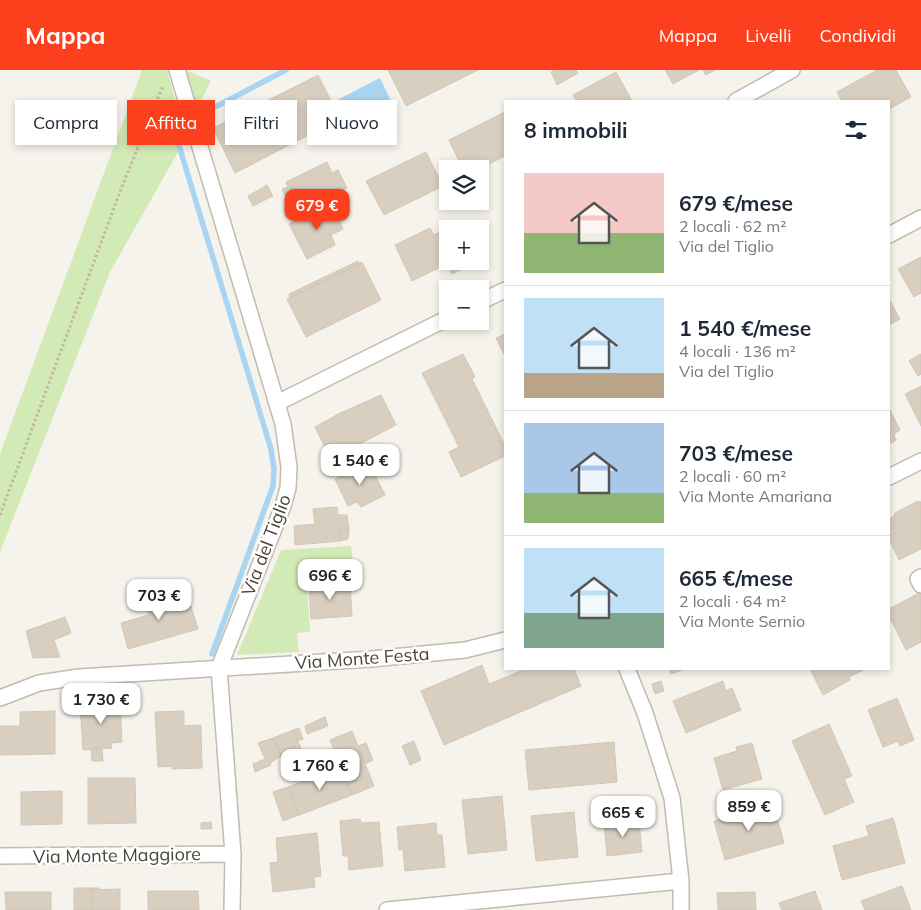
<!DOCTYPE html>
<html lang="it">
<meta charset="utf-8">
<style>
:root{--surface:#fff;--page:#f2f2f3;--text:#1f2937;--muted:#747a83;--line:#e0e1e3;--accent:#fc3f1d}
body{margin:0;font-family:Mulish,sans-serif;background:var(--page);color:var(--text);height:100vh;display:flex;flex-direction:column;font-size:19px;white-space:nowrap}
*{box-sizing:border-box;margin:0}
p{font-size:16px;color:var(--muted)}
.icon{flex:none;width:28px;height:28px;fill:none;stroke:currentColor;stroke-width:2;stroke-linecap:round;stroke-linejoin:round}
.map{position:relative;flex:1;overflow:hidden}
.side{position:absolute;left:504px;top:30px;width:386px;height:570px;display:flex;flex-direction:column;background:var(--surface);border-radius:0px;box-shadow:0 2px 8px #0003}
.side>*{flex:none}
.top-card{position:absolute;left:15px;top:30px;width:414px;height:45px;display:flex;gap:10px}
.fabs{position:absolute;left:439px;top:90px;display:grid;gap:10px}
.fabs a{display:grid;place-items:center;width:50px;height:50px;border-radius:0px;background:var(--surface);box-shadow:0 2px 8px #0003;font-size:25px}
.price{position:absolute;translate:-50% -42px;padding:0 11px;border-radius:10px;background:#fff;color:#222;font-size:16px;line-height:32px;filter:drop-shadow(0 1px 2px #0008)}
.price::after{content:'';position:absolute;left:50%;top:30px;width:15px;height:11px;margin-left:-8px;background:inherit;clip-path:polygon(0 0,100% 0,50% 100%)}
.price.current{background:var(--accent);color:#fff}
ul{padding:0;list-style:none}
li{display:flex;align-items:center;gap:15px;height:125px;padding:0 20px}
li+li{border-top:1px solid var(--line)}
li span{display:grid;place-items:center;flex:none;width:140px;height:100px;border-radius:0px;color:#555}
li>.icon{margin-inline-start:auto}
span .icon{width:60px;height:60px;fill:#fffc;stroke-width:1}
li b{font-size:21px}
h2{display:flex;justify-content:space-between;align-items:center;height:60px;padding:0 20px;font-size:21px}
.pill{padding:0 18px;border-radius:0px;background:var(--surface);box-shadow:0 2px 8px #0003;font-size:18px;line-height:45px}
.pill.current{background:var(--accent);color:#fff}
header{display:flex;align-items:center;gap:30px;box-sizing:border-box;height:70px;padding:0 25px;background:var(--accent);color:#fff}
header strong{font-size:24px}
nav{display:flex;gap:28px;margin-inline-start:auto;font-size:18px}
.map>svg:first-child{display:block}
</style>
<header>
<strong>Mappa</strong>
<nav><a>Mappa</a><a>Livelli</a><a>Condividi</a></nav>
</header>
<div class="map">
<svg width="921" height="840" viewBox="0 0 921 840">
<rect width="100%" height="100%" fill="#f6f3ec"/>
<path fill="#d2eab5" d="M 141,0 L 167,0 L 186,68 L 110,202 L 0,482 L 0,384 L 141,3 Z
M 186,0 L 211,11 L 197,38 Z
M 351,476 L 355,510 L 307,513 L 310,562 L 297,563 L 299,582 L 237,585 L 281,480 Z"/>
<path fill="#a9d4f2" d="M 380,8 L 391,31 L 351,52 L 339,29 Z"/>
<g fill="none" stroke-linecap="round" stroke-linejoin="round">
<path stroke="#a9d4f2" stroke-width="5.5" d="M 198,46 L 286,0
M 182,54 L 174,59 L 271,379 L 274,399 L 273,416 L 212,584"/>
</g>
<path fill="#d8cfc1" stroke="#d3c7b4" d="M 388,0 L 478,0 L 406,36 Z
M 554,0 L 576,0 L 578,3 L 557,15 L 551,2 Z
M 665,0 L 699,0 L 673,14 Z
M 703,0 L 715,0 L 706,5 Z
M 877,0 L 896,0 L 911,27 L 889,39 L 889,31 L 842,31 L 837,22 Z
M 616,2 L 632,31 L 577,31 L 573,25 Z
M 318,5 L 340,49 L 235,103 L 213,58 Z
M 505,42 L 505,86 L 479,99 L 463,99 L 449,70 Z
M 426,82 L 443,116 L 384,145 L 366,111 Z
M 327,92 L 332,103 L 338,100 L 347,118 L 324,130 L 319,120 L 290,135 L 282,119 L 288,117 L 286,112 Z
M 267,115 L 273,126 L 253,136 L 248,126 Z
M 331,133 L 343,159 L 331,165 L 335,175 L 307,189 L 289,154 Z
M 467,152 L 471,159 L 454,159 Z
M 430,158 L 434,165 L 444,160 L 445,163 L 448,162 L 448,191 L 478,191 L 452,204 L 447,194 L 412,211 L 395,175 Z
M 480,178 L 485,188 L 480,190 Z
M 921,187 L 921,223 L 914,227 L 898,199 Z
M 358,191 L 359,194 L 290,228 L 289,224 Z
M 362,192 L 381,230 L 306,267 L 287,229 Z
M 889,229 L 900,249 L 889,255 Z
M 505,264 L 505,286 L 496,268 Z
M 463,284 L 475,307 L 472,309 L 505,376 L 505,386 L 461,407 L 449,382 L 459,377 L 422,303 Z
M 921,284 L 921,304 L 918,306 L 909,291 Z
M 921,316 L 921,356 L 905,324 Z
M 381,325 L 396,355 L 352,378 L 350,377 L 330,387 L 315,357 L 335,346 L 336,345 Z
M 890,340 L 900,360 L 894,364 L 896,370 L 889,374 Z
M 369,393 L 385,425 L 361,437 L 357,432 L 348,436 L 335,409 Z
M 918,431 L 921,432 L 921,479 L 899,490 L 889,469 L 889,449 L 894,446 L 895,443 Z
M 337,437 L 338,445 L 347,445 L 349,460 L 340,461 L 340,471 L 295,475 L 294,456 L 315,454 L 313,439 Z
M 349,460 L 348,469 L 340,471 L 340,461 Z
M 350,513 L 352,546 L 311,549 L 309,516 Z
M 167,520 L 173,538 L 190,533 L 198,559 L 128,579 L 121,553 L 149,545 L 144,526 Z
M 921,522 L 921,572 L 906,580 L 889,546 L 889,539 Z
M 65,547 L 71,563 L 54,570 L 60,587 L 33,588 L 26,561 Z
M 482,595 L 489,614 L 526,599 L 574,599 L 581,616 L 444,675 L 421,621 Z
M 669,599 L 685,599 L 671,604 Z
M 810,599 L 865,599 L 849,607 L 850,610 L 823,625 Z
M 661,611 L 664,621 L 655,624 L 652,614 Z
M 723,611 L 726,621 L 732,618 L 741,640 L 686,663 L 673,631 Z
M 897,628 L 914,670 L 900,676 L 898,671 L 883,677 L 868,640 Z
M 120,632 L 122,672 L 111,673 L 112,678 L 83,680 L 80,634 Z
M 55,641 L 55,684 L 0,685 L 0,656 L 20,656 L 20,642 Z
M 184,641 L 184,656 L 201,655 L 202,698 L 172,699 L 172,696 L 158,697 L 155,642 Z
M 325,647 L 328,656 L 307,664 L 305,656 Z
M 829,654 L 852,706 L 844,709 L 854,732 L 825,745 L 792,671 Z
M 299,658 L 303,669 L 297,671 L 293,660 Z
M 293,660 L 301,678 L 281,686 L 273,668 Z
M 352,661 L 374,716 L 352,725 L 330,670 Z
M 273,668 L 281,686 L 270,693 L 271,695 L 255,702 L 253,694 L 265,689 L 258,673 Z
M 414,671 L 421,690 L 410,695 L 402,676 Z
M 614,672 L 617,712 L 529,720 L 525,680 Z
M 366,673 L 373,690 L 365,694 L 358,676 Z
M 752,673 L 762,709 L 723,720 L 714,688 L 737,681 L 736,677 Z
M 91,679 L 102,679 L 103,691 L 92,691 Z
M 341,697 L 352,725 L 299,745 L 288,717 Z
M 88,708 L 135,708 L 136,753 L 88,754 Z
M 288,717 L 299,745 L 283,751 L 273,722 Z
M 62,721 L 62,754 L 21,755 L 21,722 Z
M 502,726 L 507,780 L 468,784 L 462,730 Z
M 773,734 L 784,773 L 725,790 L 714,751 Z
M 574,742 L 578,787 L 536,791 L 531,746 Z
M 893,748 L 905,793 L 842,810 L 833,776 L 869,766 L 866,756 Z
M 360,749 L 361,753 L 379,752 L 383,796 L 349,800 L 348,786 L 343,786 L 340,751 Z
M 639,751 L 642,782 L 607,786 L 604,754 Z
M 211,752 L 212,759 L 201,759 L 201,753 Z
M 436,753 L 437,765 L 442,765 L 445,797 L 405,801 L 403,779 L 399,780 L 397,757 Z
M 317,763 L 321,806 L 314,807 L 315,817 L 273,822 L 270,793 L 278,792 L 276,768 Z
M 902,816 L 911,840 L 865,840 L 861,831 Z
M 74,818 L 99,818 L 99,820 L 92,820 L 92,840 L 74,840 Z
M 120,819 L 120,840 L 92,840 L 92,820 Z
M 148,821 L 198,821 L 199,840 L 148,840 Z
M 815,821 L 822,840 L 782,840 L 779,833 Z
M 5,822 L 51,822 L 51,840 L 6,840 Z
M 755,822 L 756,840 L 718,840 L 717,823 Z"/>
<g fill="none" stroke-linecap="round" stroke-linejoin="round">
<defs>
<path id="street" d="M 177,0 L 283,354 L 289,397 L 288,418 L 283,436 L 219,598 L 233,784 L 232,840
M 736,31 L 792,0
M 889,165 L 921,148
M 480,232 L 505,220
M 277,333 L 448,248
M 889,407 L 921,391
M 921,507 L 918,509 L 921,515
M 627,599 L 645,643 L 672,728 L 681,811 L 681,840
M 0,628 L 39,613 L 79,607 L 371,589 L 465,580 L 505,570
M 0,786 L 233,784
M 387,840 L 681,811"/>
</defs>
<use href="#street" stroke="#c2bbae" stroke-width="18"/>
<path stroke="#c4b79f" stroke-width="3" stroke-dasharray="2.5 2.5" stroke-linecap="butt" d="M 145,59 L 175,45
M 0,445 L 121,119 L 163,16"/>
<use href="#street" stroke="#fff" stroke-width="15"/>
</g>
<g text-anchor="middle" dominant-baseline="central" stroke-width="5" stroke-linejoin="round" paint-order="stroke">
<g font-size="18" fill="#4b4439" stroke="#fff">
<text transform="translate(266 475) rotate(-69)">Via del Tiglio</text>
<text transform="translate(362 588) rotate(-4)">Via Monte Festa</text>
<text transform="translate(117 785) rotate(-1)">Via Monte Maggiore</text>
</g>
</g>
</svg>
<div class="fabs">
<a><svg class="icon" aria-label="layers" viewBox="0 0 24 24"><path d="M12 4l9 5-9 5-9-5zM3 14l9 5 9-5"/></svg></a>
<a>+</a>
<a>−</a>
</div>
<b class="price current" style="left:317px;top:161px">679 €</b>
<b class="price" style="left:360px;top:416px">1 540 €</b>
<b class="price" style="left:330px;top:531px">696 €</b>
<b class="price" style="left:159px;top:551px">703 €</b>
<b class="price" style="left:101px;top:655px">1 730 €</b>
<b class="price" style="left:320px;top:721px">1 760 €</b>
<b class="price" style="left:749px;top:762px">859 €</b>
<b class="price" style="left:623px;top:768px">665 €</b>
<div class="top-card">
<a class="pill">Compra</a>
<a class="pill current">Affitta</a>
<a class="pill">Filtri</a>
<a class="pill">Nuovo</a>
</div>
<section class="side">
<h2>8 immobili<svg class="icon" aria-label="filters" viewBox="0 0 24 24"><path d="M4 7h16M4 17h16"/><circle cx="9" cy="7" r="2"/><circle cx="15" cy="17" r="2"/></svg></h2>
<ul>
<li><span style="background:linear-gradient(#f6c9c9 60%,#8fb573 0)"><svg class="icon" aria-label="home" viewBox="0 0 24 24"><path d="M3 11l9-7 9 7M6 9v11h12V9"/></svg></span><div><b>679 €/mese</b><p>2 locali · 62 m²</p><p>Via del Tiglio</p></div></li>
<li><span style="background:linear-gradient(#bfe0f5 75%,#b9a48a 0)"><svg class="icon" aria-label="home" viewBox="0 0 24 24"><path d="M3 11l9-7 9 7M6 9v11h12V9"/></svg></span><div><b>1 540 €/mese</b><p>4 locali · 136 m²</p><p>Via del Tiglio</p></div></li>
<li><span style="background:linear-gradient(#a9c7e8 70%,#8fb573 0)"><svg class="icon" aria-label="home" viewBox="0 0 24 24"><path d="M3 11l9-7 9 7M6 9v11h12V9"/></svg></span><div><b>703 €/mese</b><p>2 locali · 60 m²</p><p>Via Monte Amariana</p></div></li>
<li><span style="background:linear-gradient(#bfe0f5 65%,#7fa58c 0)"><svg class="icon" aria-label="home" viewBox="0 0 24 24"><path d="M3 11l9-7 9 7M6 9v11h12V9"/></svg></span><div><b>665 €/mese</b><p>2 locali · 64 m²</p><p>Via Monte Sernio</p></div></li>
</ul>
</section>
</div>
